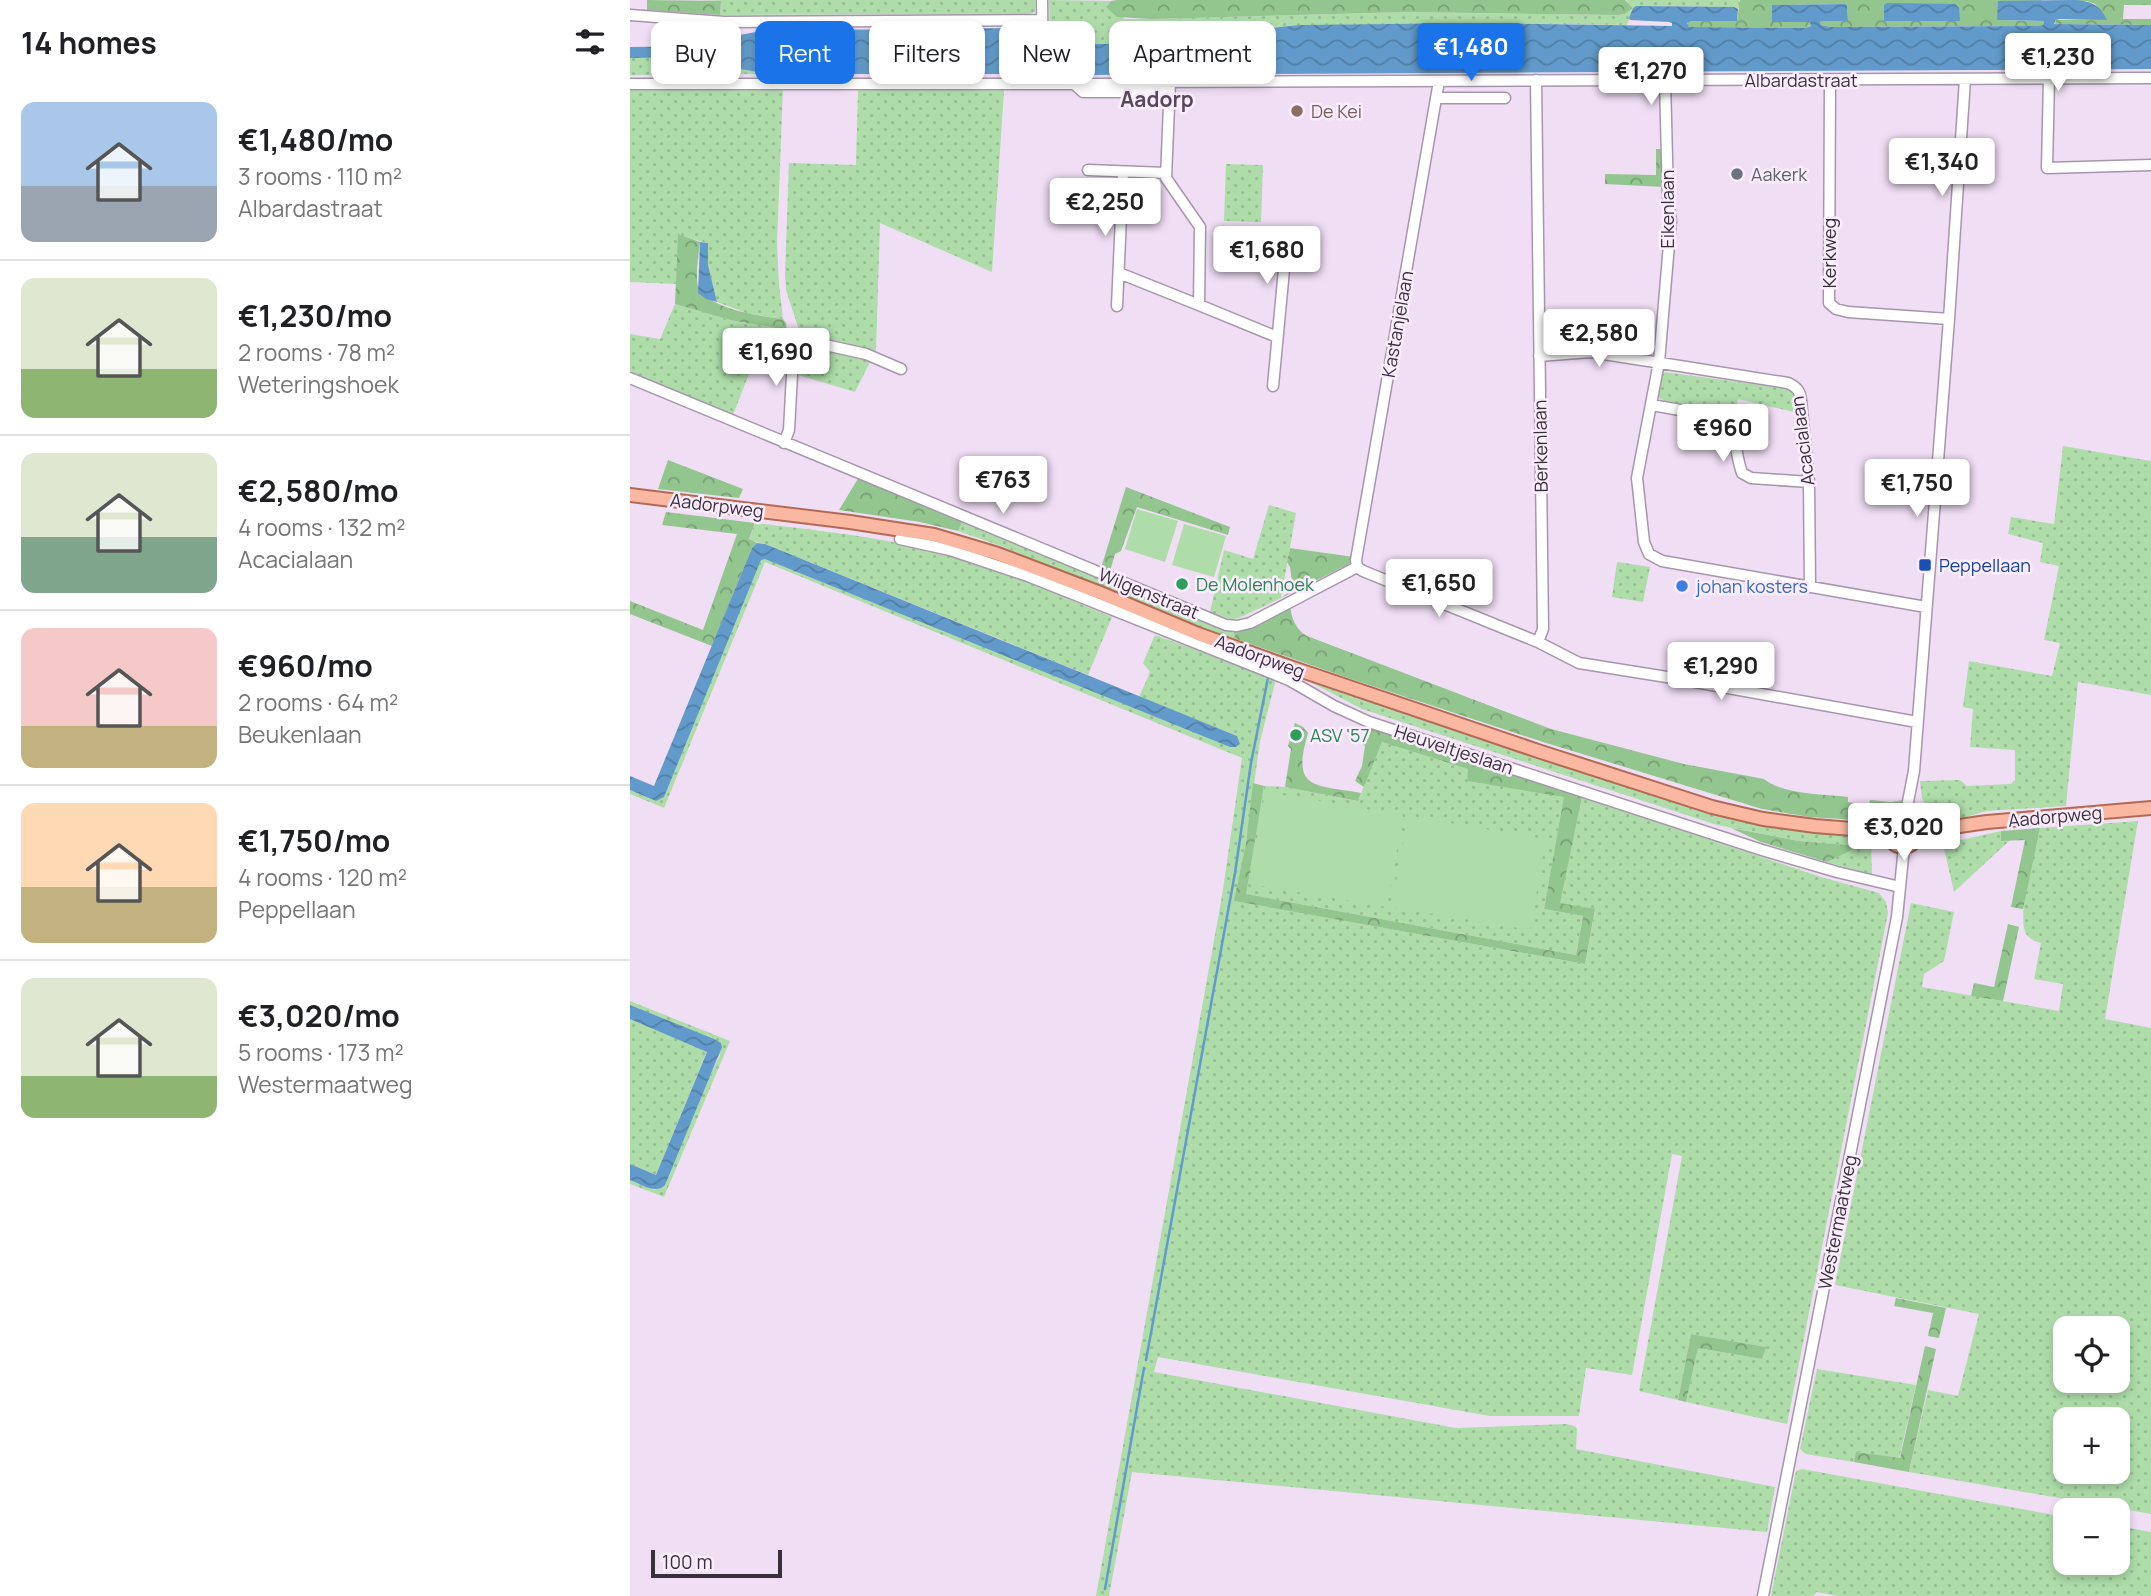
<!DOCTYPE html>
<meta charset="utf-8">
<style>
:root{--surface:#fff;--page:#f6f6f6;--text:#202124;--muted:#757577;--line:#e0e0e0;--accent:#1a73e8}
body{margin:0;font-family:Manrope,sans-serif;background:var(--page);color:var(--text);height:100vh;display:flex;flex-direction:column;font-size:26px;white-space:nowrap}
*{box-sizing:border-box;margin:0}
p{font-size:23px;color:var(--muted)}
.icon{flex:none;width:38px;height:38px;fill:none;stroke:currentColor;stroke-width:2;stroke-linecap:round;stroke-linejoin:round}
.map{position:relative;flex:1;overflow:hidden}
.sheet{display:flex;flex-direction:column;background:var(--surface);width:630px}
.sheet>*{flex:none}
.hud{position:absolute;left:21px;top:21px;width:665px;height:63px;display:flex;gap:14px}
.tools{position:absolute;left:1423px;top:1316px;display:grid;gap:14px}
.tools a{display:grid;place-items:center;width:77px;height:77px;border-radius:14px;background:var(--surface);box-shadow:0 4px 10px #0003;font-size:35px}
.scale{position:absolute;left:21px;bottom:18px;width:131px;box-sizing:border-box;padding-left:7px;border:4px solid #373039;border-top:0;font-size:19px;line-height:24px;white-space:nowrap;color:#373039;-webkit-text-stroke:5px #fbedff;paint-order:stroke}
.price{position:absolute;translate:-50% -60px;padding:0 16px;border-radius:7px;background:#fff;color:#222;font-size:23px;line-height:46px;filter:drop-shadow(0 2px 4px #0008)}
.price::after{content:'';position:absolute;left:50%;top:42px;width:21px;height:16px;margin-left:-10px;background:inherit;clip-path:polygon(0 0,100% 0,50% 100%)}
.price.current{background:var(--accent);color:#fff}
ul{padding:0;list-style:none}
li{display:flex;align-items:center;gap:21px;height:175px;padding:0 21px}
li+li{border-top:2px solid var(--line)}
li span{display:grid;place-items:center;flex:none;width:196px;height:140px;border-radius:14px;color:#555}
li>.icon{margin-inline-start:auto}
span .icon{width:84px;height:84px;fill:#fffc;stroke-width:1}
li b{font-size:30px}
h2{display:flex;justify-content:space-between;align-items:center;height:84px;padding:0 21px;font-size:30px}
.chip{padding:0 24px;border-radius:14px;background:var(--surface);box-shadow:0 4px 10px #0003;font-size:24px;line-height:63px}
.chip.current{background:var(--accent);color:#fff}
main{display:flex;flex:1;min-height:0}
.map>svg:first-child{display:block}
</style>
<main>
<section class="sheet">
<h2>14 homes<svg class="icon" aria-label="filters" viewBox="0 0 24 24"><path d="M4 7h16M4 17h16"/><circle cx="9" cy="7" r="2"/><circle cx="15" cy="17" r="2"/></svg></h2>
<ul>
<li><span style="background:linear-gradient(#a9c7e8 60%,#9aa5b1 0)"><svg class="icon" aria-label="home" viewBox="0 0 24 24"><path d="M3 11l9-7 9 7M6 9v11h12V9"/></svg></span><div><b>€1,480/mo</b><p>3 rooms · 110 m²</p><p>Albardastraat</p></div></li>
<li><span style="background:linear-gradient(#dfe7d0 65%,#8fb573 0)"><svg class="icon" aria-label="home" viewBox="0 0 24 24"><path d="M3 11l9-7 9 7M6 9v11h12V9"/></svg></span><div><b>€1,230/mo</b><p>2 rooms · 78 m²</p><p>Weteringshoek</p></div></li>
<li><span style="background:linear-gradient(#dfe7d0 60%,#7fa58c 0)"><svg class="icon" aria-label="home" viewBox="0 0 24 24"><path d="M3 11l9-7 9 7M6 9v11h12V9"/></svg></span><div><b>€2,580/mo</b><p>4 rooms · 132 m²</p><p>Acacialaan</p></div></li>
<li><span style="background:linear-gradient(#f6c9c9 70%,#c2b280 0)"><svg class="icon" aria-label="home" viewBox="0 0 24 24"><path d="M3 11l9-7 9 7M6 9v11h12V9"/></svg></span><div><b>€960/mo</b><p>2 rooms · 64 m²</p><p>Beukenlaan</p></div></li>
<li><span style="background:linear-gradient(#ffd9b3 60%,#c2b280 0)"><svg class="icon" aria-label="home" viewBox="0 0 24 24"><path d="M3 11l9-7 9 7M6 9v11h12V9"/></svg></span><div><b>€1,750/mo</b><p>4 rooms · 120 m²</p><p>Peppellaan</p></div></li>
<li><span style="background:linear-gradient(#dfe7d0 70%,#8fb573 0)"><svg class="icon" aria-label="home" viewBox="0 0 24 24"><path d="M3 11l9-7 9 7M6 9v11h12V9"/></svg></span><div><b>€3,020/mo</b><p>5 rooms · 173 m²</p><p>Westermaatweg</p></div></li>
</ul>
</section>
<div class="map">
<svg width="1521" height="1596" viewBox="0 0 1521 1596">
<defs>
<pattern id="green-dots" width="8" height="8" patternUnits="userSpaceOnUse" patternTransform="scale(1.75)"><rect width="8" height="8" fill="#aeddaa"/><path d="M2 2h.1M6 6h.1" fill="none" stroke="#96be93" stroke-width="1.8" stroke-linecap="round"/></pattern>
<pattern id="forest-crowns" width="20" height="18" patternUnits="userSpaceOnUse" patternTransform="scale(1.75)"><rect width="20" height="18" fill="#93c58e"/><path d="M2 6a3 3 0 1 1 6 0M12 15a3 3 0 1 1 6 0" fill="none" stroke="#79a075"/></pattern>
<pattern id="water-waves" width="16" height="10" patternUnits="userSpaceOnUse" patternTransform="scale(1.75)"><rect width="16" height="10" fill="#629bcb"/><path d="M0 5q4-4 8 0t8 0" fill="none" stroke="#527fa6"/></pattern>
</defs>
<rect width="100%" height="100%" fill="#f0def4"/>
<path fill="url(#green-dots)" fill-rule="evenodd" d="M 72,0 L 405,0 L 405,12 L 399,14 L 90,15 L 91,1 Z
M 419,0 L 481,1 L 477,5 L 494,19 L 522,19 L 777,12 L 987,15 L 995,14 L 1003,8 L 996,0 L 1109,0 L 1111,3 L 1108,9 L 1104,7 L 1006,6 L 1003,8 L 997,25 L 853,23 L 641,27 L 475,44 L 427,44 L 422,49 L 420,48 Z
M 78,57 L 88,57 L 89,65 L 138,74 L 0,75 L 0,58 Z
M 0,87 L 153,87 L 147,244 L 149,284 L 153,319 L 119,314 L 87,302 L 78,265 L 77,243 L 49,235 L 46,284 L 0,282 Z
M 228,90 L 374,90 L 362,272 L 250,223 L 246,350 L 225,392 L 168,375 L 169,330 L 156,290 L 155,274 L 159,163 L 226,165 Z
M 596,164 L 633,165 L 631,222 L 594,221 Z
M 45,304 L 100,320 L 157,330 L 160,335 L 160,371 L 124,361 L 103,415 L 0,371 L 0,334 L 30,339 Z
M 1035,372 L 1159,389 L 1164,394 L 1168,413 L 1108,399 L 1105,419 C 1093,406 1054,405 1036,402 L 1028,397 L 1032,375 Z
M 1433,446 L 1521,461 L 1521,695 L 1448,682 L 1436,806 L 1356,811 L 1327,820 L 1305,824 L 1292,798 L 1290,781 L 1330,780 L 1337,786 L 1381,784 L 1385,780 L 1385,750 L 1340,747 L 1343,709 L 1333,707 L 1339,661 L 1422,676 L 1430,643 L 1414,640 L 1429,566 L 1410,562 L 1413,543 L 1378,534 L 1381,517 L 1424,524 Z
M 639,505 L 666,513 L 651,598 L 609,618 L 600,619 L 580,612 L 594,550 L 623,559 Z
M 333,520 L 611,628 L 603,638 L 587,633 L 371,546 L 328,531 Z
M 125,523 C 183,530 243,536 300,550 C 363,565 422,593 482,617 L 458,675 L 135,544 L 119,540 Z
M 135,558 L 601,747 L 607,736 L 509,697 L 520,672 L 513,663 L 525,635 L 646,679 L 630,741 L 616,843 L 605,901 L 955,964 L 965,910 L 929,904 L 952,797 L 1191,877 L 1249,893 L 1256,902 L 1258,913 L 1157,1424 L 1056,1402 L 1068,1348 L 1132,1359 L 1135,1347 L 1061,1334 L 1048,1400 L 1009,1391 L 1052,1156 L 1042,1154 L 1002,1375 L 956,1368 L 949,1416 L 860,1416 L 528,1357 L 524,1372 L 826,1428 L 936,1424 L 945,1426 L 947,1429 L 946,1449 L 1145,1487 L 1137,1532 L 502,1472 L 479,1596 L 466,1596 L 592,896 L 612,758 L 135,562 L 34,808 L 0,794 L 0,790 L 26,801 L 131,560 Z
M 987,562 L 1020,567 L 1013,602 L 982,597 Z
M 680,682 L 895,755 L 1089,816 L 1138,827 L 1241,838 L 1242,875 L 1197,862 L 1228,846 L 1169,841 L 1087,825 L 732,709 Z
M 752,742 L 839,769 L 837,781 L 935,796 L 914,909 L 953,916 L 946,955 L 615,894 L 634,786 L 655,787 L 728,801 Z
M 1508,821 L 1475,1019 L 1521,1028 L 1521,1514 L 1279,1472 L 1298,1390 L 1328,1396 L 1349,1314 L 1205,1285 L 1281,903 L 1324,912 L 1314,961 L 1294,974 L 1292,987 L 1429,1011 L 1433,984 L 1404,979 L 1411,943 C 1405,941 1401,940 1397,935 C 1385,919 1405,849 1410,828 ZM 1435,1328 L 1488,1328 L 1488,1381 L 1435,1381 ZM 1435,1419 L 1488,1419 L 1488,1472 L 1435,1472 Z
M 1371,831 L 1372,841 L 1380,840 L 1324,892 L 1313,844 Z
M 0,1001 L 100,1041 L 34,1197 L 0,1184 L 0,1180 L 25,1190 L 90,1055 L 0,1005 Z
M 0,1019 L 77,1051 L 26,1175 L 0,1164 Z
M 1187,1369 L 1286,1385 L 1269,1459 L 1227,1452 L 1224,1462 L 1176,1454 L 1170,1449 Z
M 1172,1469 L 1435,1517 L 1435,1563 L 1488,1563 L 1488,1526 L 1521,1532 L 1521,1596 L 1208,1596 L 1186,1592 L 1184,1596 L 1141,1596 L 1166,1471 Z"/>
<path fill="url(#forest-crowns)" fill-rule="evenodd" d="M 17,0 L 91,1 L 90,15 L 17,10 Z
M 487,0 L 995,0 L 1003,8 L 995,14 L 987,15 L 777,12 L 522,19 L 487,17 L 476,7 L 481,1 Z
M 1110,0 L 1521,0 L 1521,5 L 1494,5 L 1493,19 L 1521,19 L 1521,25 L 1425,24 L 1426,20 L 1476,19 L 1465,4 L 1457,1 L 1413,0 L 1367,20 L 1414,21 L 1413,25 L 1405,26 L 1200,27 L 1191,25 L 1190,22 L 1193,21 L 1218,21 L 1217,5 L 1215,4 L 1142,5 L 1180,22 L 1182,25 L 1175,28 L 1059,27 L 1057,25 L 1058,22 L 1062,21 L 1107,21 ZM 1326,4 L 1329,8 L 1329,21 L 1254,20 L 1254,5 Z
M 1026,149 L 1034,149 L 1034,187 L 975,184 L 975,174 L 1026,175 Z
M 48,234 L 70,242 C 69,252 65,277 68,286 C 75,308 132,317 153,319 L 156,323 L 157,330 L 100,320 L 45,304 Z
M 38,460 L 113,489 L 109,498 L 28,489 Z
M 229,477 L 333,520 L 328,531 L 290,522 L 209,510 Z
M 496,487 L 600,527 L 598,535 L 507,507 L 491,551 L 485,554 L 480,571 L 471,568 Z
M 36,512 L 125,523 L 119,539 L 127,543 L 122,548 L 82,646 L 0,614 L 0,601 L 73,630 L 107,534 L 32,525 Z
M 660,548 L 724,557 L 719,564 L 651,598 L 663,589 L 660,567 L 657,562 Z
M 660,604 C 661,617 665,629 677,636 L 921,729 L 1054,764 L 1134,779 C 1153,795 1193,794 1218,797 L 1218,802 L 1239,805 L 1240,800 L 1261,802 L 1273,800 L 1273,802 L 1257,810 L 1247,820 L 1242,821 L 1180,817 L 1132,809 L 913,742 L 718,678 L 603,638 L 611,628 Z
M 665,723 L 673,727 L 678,733 C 661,791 684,784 731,793 L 728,801 L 655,787 L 661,749 L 658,746 Z
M 741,729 L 952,797 L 930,903 L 965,909 L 955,964 L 604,901 L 616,843 L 623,783 L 634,786 L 616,894 L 946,955 L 953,916 L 914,909 L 934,797 L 837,781 L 838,769 L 752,742 L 734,787 L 725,781 L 732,766 L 735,746 L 729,742 Z
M 1101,828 L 1169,841 L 1230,846 L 1197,862 L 1131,842 Z
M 1410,828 L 1393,909 L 1381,907 L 1395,840 L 1371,841 L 1371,831 Z
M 1378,924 L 1389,927 L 1373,1001 L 1341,996 L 1344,983 L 1364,987 Z
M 1266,1298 L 1316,1308 L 1309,1338 L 1298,1336 L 1303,1313 L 1264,1306 Z
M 1061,1334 L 1136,1347 L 1132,1359 L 1068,1348 L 1056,1402 L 1048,1400 Z
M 1295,1346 L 1306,1349 L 1279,1472 L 1224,1462 L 1226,1452 L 1270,1458 Z"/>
<path fill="#aeddaa" d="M 507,509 L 548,521 L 535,562 L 495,549 Z
M 554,524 L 596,536 L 584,577 L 542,565 Z
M 635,792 L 773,815 L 757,907 L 619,884 Z
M 777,816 L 916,839 L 900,930 L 762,907 Z"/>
<path fill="url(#water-waves)" d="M 1445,0 C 1461,1 1470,5 1477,20 L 1430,19 L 1426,20 L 1424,24 L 1521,25 L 1521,69 L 447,75 L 422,75 L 418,71 L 418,65 L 405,74 L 138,74 L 88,65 L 88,57 L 0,58 L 0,47 L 88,46 L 88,39 L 153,27 L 187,30 L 386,28 L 408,49 L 409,52 L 419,52 L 420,48 L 427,44 L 475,44 L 670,25 L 853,23 L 1042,26 L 1042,23 L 1039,22 L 1000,20 L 999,18 L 1003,8 L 1006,6 L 1104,7 L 1108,9 L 1107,21 L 1062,21 L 1057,23 L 1059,27 L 1175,28 L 1181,26 L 1180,22 L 1142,22 L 1142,5 L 1215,4 L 1217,5 L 1218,21 L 1193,21 L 1190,22 L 1191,25 L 1200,27 L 1405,26 L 1413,25 L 1414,21 L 1367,20 L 1368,1 Z
M 1257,3 L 1326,4 L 1329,8 L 1330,21 L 1254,21 L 1254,5 Z
M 70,242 L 78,243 L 78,265 L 87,302 L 76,299 L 68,293 Z
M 127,543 L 135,544 L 607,736 L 610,744 L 605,747 L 600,747 L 135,559 L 131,560 L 34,797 L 26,801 L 0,790 L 0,776 L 24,786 L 122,548 Z
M 0,1005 L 84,1039 L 91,1043 L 92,1047 L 35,1185 C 25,1195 11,1184 0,1180 L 0,1164 L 26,1175 L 77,1052 L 0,1019 Z"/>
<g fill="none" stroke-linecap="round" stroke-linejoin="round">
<path stroke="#629bcb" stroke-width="2.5" d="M 516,1360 L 605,873 L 621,763 L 638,678
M 475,1589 L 514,1368"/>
<defs>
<path id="minor" d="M 412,0 L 413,83
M 0,15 L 94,22 L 412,20
M 1419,78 L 1417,168 L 1521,165
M 906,80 L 913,629 L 908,642
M 1200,80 L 1199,303 L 1206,309 L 1218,312 L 1319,319
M 1035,81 L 1038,197 L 1041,221 L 1029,362 L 1007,478 L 1014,542 L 1019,554 L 1032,561 L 1296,607
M 540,82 L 536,178 L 570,227 L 569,305 L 647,337
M 443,83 L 453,92 L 539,92
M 0,84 L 481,84 L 505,82 L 1521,78
M 807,98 L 875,98
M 458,170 L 536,173
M 489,273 L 569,305
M 487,306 L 493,172
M 909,356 L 961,352 L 1158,383 C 1167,387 1170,391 1171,400 L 1179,482 L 1180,587
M 0,378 L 596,625 L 607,626 L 620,623 L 727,567
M 643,386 L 657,238
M 1022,405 L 1095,418 C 1107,434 1105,454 1112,473 L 1121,478 L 1179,482
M 154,443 L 159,430 L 164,338 L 236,354 L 271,369
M 270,539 L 320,550 L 398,576 L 659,680 L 704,706 L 739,722 L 1132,850 L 1207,872 L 1270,887
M 727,567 L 733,571 L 908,642 L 949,663 L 1043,678 L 1287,722
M 727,567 L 726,560 L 809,81
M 1275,817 L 1284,771 L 1319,319 L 1335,79
M 1133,1596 L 1267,917 L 1274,847"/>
<path id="major" d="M 0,495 L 220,522 L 304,535 L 368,554 L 468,592 L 568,634 L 663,668 L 908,751 L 1082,807 L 1133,819 L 1185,826 L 1259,832
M1258 832a15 15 0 1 1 30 0a15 15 0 1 1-30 0Z
M 1288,832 L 1357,822 L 1521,808"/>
</defs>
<use href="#minor" stroke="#a696ab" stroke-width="13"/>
<use href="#major" stroke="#b36a55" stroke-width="16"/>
<use href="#minor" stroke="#fff" stroke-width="10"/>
<use href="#major" stroke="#fab8a2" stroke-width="12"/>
</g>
<circle fill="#8d6e63" stroke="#fbedff" stroke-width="2.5" cx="667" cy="111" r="7"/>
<circle fill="#6b7280" stroke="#fbedff" stroke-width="2.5" cx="1107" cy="174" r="7"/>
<rect fill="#1a4fb4" stroke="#fbedff" stroke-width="2.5" x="1288" y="558" width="14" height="14" rx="3.5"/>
<g fill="#2e9e5b" stroke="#fbedff" stroke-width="2.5">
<circle cx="552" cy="584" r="7"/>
<circle cx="666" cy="735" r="7"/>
</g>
<circle fill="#3f7fe0" stroke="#fbedff" stroke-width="2.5" cx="1052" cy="586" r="7"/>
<g text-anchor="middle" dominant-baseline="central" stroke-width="5" stroke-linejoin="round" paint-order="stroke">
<g font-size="18" fill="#373039" stroke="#fbedff">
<text x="1171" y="80">Albardastraat</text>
<text transform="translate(1037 209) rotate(-90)">Eikenlaan</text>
<text transform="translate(1199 253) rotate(-90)">Kerkweg</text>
<text transform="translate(767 324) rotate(-80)">Kastanjelaan</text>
<text transform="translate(1172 441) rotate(-97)">Acacialaan</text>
<text transform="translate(910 446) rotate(-91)">Berkenlaan</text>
<text transform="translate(87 505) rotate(7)">Aadorpweg</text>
<text transform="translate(519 593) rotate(22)">Wilgenstraat</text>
<text transform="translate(630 656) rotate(20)">Aadorpweg</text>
<text transform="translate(824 749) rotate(18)">Heuveltjeslaan</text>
<text transform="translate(1425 816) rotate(-5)">Aadorpweg</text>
<text transform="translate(1207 1222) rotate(-79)">Westermaatweg</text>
</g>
<g font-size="18" fill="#785e54" stroke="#fbedff" text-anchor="start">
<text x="681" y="111">De Kei</text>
</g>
<g font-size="18" fill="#5b616d" stroke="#fbedff" text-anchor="start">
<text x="1121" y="174">Aakerk</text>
</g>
<g font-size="18" fill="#164399" stroke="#fbedff" text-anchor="start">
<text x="1309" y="565">Peppellaan</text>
</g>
<g font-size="18" fill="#27864d" stroke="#fbedff" text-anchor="start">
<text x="566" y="584">De Molenhoek</text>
<text x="680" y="735">ASV '57</text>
</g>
<g font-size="18" fill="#366cbe" stroke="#fbedff" text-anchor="start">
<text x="1066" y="586">johan kosters</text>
</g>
<g font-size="21" font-weight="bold" fill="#56475a" stroke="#fbedff">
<text x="527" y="99">Aadorp</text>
</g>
</g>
</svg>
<div class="tools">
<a><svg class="icon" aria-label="locate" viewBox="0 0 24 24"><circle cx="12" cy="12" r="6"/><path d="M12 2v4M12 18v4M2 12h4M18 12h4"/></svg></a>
<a>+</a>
<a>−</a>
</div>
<div class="scale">100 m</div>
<b class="price current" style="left:841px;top:83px">€1,480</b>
<b class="price" style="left:1428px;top:93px">€1,230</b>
<b class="price" style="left:1021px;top:107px">€1,270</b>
<b class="price" style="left:1312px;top:198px">€1,340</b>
<b class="price" style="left:475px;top:238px">€2,250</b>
<b class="price" style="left:637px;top:286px">€1,680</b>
<b class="price" style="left:969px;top:369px">€2,580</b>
<b class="price" style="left:146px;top:388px">€1,690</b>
<b class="price" style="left:1093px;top:464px">€960</b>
<b class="price" style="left:373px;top:516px">€763</b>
<b class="price" style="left:1287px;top:519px">€1,750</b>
<b class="price" style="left:809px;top:619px">€1,650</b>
<b class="price" style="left:1091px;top:702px">€1,290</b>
<b class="price" style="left:1274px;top:863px">€3,020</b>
<div class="hud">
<a class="chip">Buy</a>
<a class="chip current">Rent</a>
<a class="chip">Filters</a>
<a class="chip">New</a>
<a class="chip">Apartment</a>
</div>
</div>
</main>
